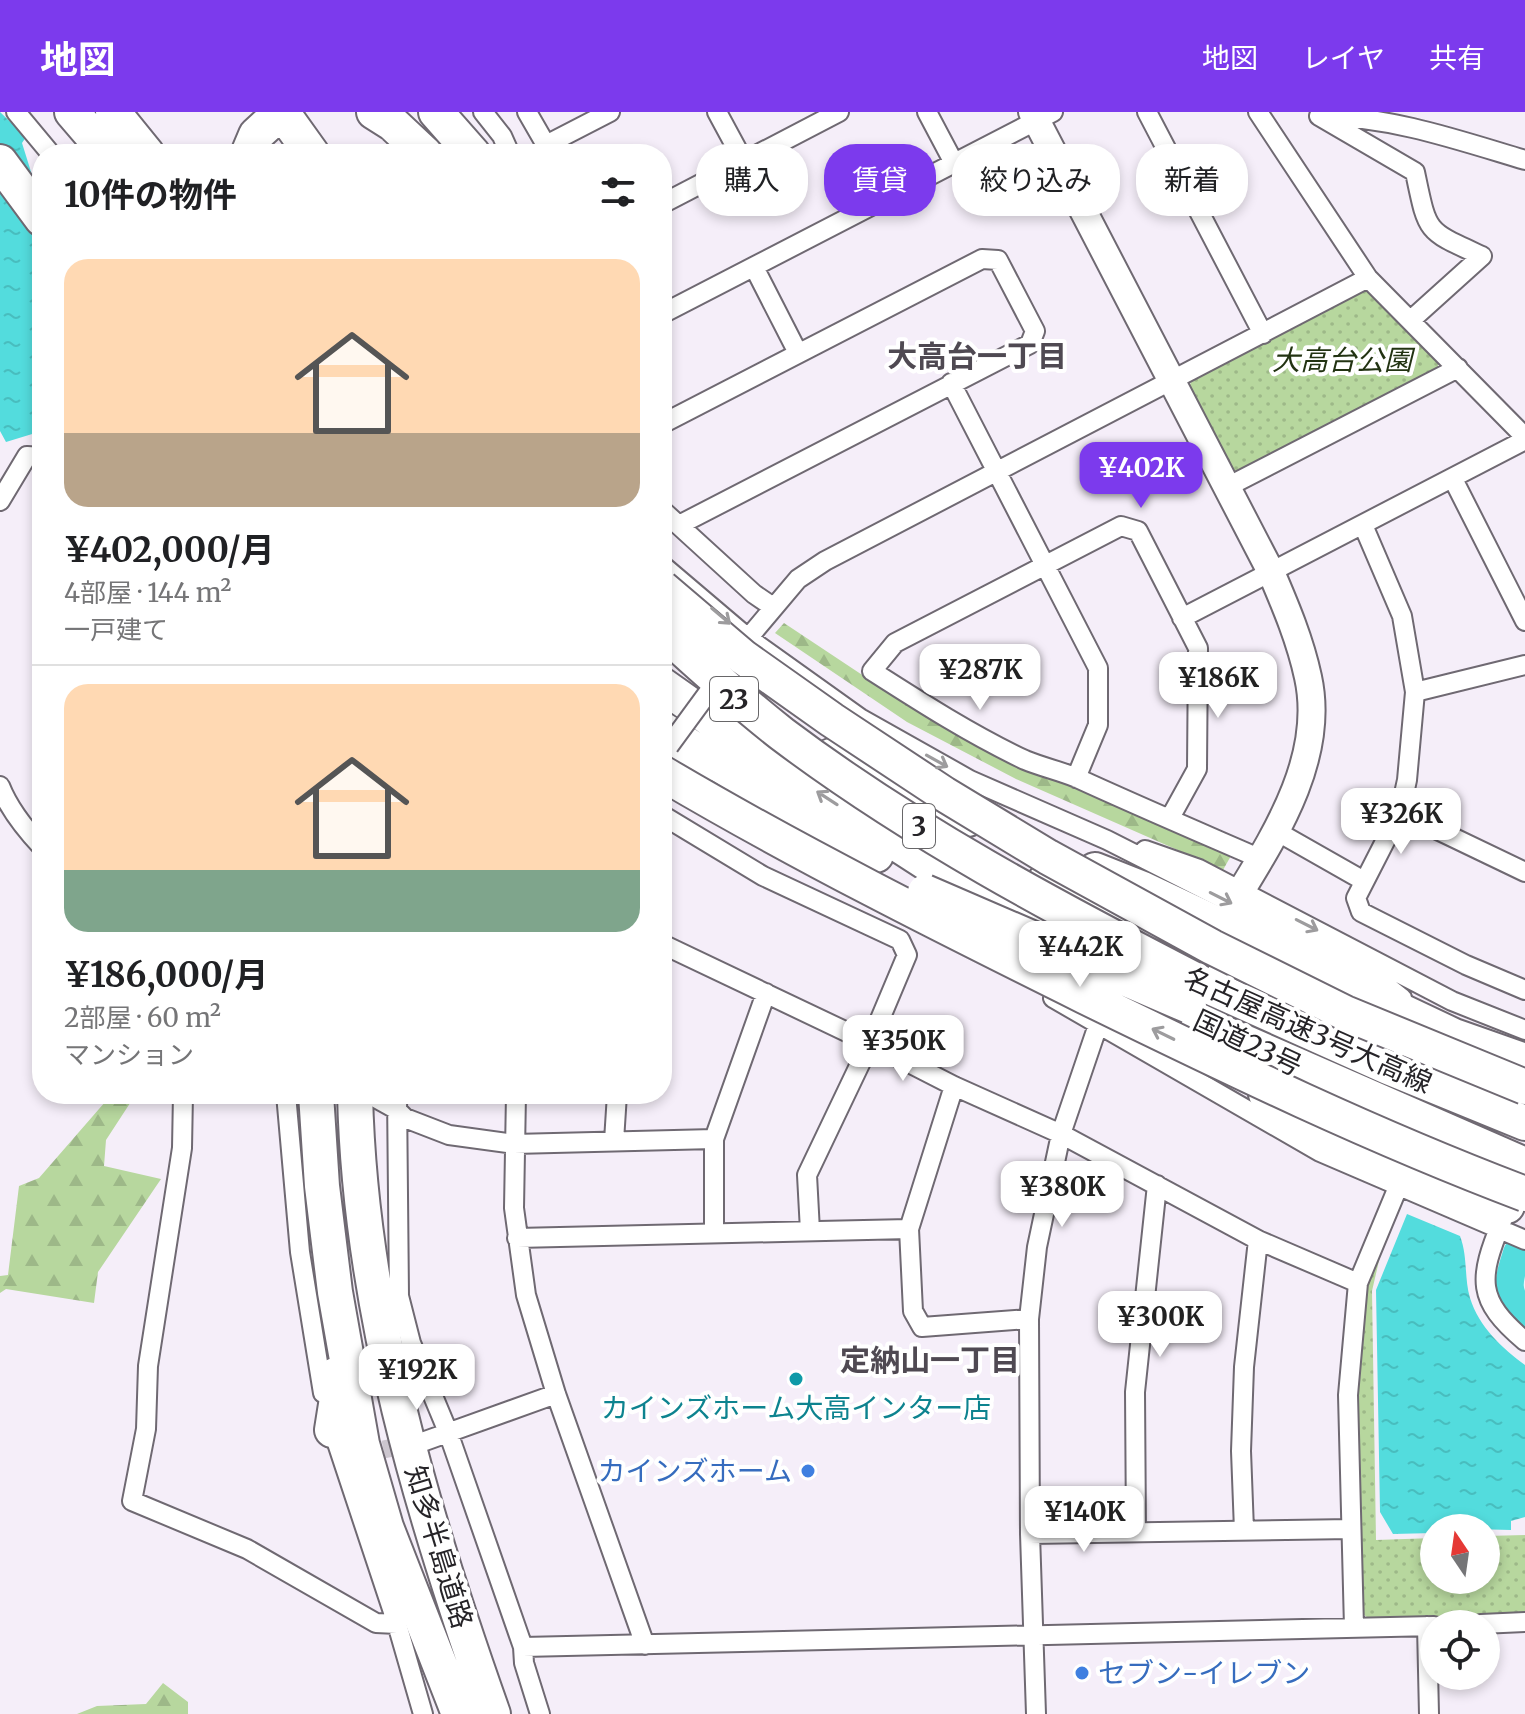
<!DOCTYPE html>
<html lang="ja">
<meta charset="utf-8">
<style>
:root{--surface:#fff;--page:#f2f2f2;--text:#202124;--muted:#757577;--line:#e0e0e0;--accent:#7c3aed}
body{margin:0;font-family:Merriweather,"Noto Sans JP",serif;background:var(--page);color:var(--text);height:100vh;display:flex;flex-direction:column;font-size:30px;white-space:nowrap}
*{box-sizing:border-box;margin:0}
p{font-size:26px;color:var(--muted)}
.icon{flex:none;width:44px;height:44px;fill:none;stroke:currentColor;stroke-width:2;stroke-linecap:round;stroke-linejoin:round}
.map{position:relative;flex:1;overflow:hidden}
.sheet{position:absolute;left:32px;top:32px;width:640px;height:960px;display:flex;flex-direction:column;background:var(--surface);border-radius:32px;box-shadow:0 4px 12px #0003}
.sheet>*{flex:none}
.top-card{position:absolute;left:696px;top:32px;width:708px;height:72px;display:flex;gap:16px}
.needle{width:52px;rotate:347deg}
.buttons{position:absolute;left:1420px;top:1402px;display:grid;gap:16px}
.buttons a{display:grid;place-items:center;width:80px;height:80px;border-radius:50%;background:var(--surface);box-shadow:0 4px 12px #0003;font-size:40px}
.price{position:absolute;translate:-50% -68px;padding:0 18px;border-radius:16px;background:#fff;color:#222;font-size:26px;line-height:52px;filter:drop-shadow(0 2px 4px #0008)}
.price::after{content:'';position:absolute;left:50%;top:48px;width:24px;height:18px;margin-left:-12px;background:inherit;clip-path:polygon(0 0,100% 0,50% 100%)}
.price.current{background:var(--accent);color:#fff}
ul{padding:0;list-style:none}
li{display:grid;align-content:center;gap:16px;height:424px;padding:0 32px}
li+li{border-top:2px solid var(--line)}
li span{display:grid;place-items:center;height:248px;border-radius:24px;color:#555}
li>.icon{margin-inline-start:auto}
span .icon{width:144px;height:144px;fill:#fffc;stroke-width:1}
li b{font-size:34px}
h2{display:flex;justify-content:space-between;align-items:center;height:96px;padding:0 32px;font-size:34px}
.pill{padding:0 28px;border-radius:32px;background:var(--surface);box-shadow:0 4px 12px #0003;font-size:28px;line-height:72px}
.pill.current{background:var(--accent);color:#fff}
header{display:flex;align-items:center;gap:48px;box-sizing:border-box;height:112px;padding:0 40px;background:var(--accent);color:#fff}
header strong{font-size:38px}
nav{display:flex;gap:44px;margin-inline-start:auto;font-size:28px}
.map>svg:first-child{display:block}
</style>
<header>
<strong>地図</strong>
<nav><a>地図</a><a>レイヤ</a><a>共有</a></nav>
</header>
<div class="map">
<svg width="1525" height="1602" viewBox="0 0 1525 1602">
<defs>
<pattern id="grass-dots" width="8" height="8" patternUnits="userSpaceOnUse" patternTransform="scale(2)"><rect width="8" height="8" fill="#b7d79e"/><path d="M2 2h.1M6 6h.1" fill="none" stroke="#9db888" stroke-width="1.8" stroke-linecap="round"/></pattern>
<pattern id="forest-firs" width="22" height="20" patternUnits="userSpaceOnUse" patternTransform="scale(2)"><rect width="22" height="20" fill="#b7d79e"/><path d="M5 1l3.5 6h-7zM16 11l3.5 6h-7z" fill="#9db888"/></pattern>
<pattern id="water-ripples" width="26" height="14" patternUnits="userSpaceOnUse" patternTransform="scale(2)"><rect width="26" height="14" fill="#53dcdd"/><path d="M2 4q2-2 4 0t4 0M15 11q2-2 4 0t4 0" fill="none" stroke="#48bdbe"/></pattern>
</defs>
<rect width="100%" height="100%" fill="#f5eef9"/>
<path fill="url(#grass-dots)" d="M 1365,177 L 1371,178 L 1439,248 L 1437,259 L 1238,360 L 1232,359 L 1189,275 L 1192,268 Z
M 1381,1140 L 1372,1179 L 1376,1428 L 1434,1426 L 1434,1468 L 1486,1468 L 1486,1424 L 1525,1423 L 1525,1503 L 1367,1505 L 1361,1501 L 1355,1283 L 1366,1176 Z"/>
<path fill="url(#forest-firs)" d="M 784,511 L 909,594 L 999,643 L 1232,742 L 1223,758 L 1016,667 L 907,610 L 775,521 Z
M 112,982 L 136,982 L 106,1028 L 104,1054 L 161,1067 L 98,1160 L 94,1191 L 6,1177 L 0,1181 L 0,1164 L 8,1163 L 19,1074 L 39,1066 Z
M 163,1571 L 188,1590 L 188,1602 L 77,1602 L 97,1594 L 146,1592 Z"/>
<path fill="url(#water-ripples)" d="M 0,0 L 26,25 L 22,31 L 32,63 L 42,73 L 42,319 L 6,330 L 0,319 Z
M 1407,1102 L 1460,1124 C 1468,1145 1464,1166 1470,1186 C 1479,1215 1502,1236 1525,1253 L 1525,1405 L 1511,1409 L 1511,1418 L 1434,1416 L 1434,1421 L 1393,1422 L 1380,1400 L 1376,1178 Z"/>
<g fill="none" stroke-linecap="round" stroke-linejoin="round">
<path stroke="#53dcdd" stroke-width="28" d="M 1517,1141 C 1509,1166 1503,1182 1525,1201"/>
<path stroke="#ccc6cf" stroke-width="18" stroke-dasharray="18 9" stroke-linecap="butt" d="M 357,1343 L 415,1331"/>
<defs>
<path id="street" d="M 16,0 L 51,42
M 483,0 L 502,24 L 510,42
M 527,0 L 546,33 L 610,0
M 717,0 L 744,50
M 927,0 L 954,51
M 1147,0 L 1263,222
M 1258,0 L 1368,166 L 1525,325
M 1319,4 L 1415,60 C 1428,122 1425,118 1482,144 L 1411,208
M 1322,4 C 1392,5 1458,28 1525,48
M 662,92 L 839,0
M 754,155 L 798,241
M 662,202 L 1053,0
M 951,271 L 1098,556 L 1098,613 L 1076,666
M 662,312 L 982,147 L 998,148 L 1035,219 L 1030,232 L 679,413
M 1453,367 L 1525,509
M 1227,375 L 1458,256
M 0,389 L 27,344 L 42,345
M 662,398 L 754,482 L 773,495
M 1363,413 L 1402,504 L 1415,580 L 1407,668 L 1400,700 L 1356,786 L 1361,800 L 1466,853 L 1525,878
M 662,453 L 748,526 L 860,606 L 970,668 L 1107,728 L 1247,799 L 1379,868 L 1402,886
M 1182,506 L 1525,328
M 744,531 L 798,467 L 825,449 L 1368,166
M 1415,580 L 1525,553
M 662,639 L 706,662
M 0,674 C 9,697 25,717 42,735
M 1400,700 L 1525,760
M 662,703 L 763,764 L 900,828 L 907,843 L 870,931 L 807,1063 L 810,1119
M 1170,706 L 1197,657 L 1198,536 L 1138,419 L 1121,414 L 895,531 L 872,559 C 922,591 972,623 1025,648 C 1042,655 1060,659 1077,666 C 1138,694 1199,720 1261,747
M 1276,719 L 1364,769
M 1145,738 L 1199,757 L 1452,889 L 1525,918
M 662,832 L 870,931 L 954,974 L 1061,1022 L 1258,1128 L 1358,1171
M 1053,886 L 1320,1040 L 1525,1128
M 954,974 L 909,1117 L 913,1199 L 922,1215 L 1029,1207
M 183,982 L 182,1036 L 148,1254 L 146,1317 L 132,1389 L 247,1437 L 376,1511 L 397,1512
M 286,982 L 300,1140 L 323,1281
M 397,982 L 399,1184 L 411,1231 L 448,1320 L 523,1535 L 524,1551 L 540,1602
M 516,982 L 514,1096 L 526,1183 L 556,1282 L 645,1533
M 370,983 L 397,998 L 405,1006 L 449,1023 L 514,1032 L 714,1027
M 614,1029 L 617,982
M 1502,1109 C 1478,1167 1476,1188 1525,1229
M 714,1121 L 714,1027 L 766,881
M 517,1126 L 909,1117
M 331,1313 L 397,1512 L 423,1602
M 425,1329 L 556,1282
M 1244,1418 L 1241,1339 L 1244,1255 L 1258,1128
M 1136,1420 L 1135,1280 L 1157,1073
M 1030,1422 L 1351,1417
M 1481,1512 L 1525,1510
M 1427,1514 L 1429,1602
M 1354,1515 L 1348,1283 L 1358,1171 L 1398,1075
M 523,1535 L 1434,1514
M 1036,1602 L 1030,1422 L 1029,1207 L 1037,1135 L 1061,1022 L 1098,913"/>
<path id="secondary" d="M 1032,0 L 1271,460 C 1286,495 1300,528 1308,565 C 1325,642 1279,717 1241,779"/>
<path id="highway" d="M 72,0 L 108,42
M 113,0 L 147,42
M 282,0 L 312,42
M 374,0 L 393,12 L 425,42
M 436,0 L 473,42
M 248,42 L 256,23 L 281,0
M 0,50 L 42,107
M 662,573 L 783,658 L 933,755 L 1036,815
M 662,617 L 768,683 L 876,743
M 831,644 L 914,686 L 968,707
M 1095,758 L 1143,777 L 1454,924 L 1525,949
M 1044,770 L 1220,856
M 1201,871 L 1388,955 L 1525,1011
M 1158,886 L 1205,913 L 1525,1053
M 316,982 L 322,1074 L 335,1180 L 362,1332 L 386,1415 L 459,1602
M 355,982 C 360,1196 422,1402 493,1602
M 1266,982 L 1335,1026 L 1507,1094
M 332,1318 L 338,1280 L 335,1263"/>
</defs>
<use href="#street" stroke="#6f6972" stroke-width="22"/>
<use href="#secondary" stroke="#6f6972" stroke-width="30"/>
<use href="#highway" stroke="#6f6972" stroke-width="38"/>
<use href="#street" stroke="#fff" stroke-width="18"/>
<use href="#secondary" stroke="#fff" stroke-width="26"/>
<use href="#highway" stroke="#fff" stroke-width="34"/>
<defs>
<path id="street-bridge" d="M 669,634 L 721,563"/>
<path id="highway-bridge" d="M 662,476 L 743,545 L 832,608 L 944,682 L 1048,745 L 1212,835 L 1345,901 L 1525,975
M 662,518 C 701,554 740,589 782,622 C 912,720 1057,797 1201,871
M 662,661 C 799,742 941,813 1084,884 C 1229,955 1374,1025 1525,1082
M 925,780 L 1189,894"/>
</defs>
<use href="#street-bridge" stroke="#6f6972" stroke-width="22" stroke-linecap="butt"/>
<use href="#highway-bridge" stroke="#6f6972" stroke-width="38" stroke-linecap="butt"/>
<use href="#street-bridge" stroke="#fff" stroke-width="18"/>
<use href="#highway-bridge" stroke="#fff" stroke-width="34"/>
</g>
<defs><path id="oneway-shaft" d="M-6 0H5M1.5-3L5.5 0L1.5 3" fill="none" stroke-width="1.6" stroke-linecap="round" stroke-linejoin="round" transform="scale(2)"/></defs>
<g stroke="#9d9c9e">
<use href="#oneway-shaft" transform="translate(721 504) rotate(40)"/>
<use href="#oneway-shaft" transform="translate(937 649) rotate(29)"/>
<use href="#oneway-shaft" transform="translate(827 686) rotate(-147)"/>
<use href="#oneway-shaft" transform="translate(1221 786) rotate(27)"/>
<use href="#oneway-shaft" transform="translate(1307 813) rotate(27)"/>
<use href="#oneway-shaft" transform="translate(1163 922) rotate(-154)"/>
</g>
<circle fill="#0f9aa8" stroke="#fff" stroke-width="3" cx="796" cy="1267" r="8"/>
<g fill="#3f7fe0" stroke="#fff" stroke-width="3">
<circle cx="808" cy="1359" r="8"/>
<circle cx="1082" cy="1561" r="8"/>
</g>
<g text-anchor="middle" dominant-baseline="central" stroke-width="8" stroke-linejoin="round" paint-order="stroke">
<g fill="#fff" stroke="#676668" stroke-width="2">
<rect x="710" y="565" width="48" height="44" rx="6"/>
<rect x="903" y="692" width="32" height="44" rx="6"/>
</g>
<g font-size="26" font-weight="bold" fill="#262428">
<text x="734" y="587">23</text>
<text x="919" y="714">3</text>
</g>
<g font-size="28" font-style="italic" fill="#223312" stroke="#fff">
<text x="1342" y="248">大高台公園</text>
</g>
<g font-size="28" fill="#262428" stroke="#fff">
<text transform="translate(1308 918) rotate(24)">名古屋高速3号大高線</text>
<text transform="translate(1248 931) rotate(25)">国道23号</text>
<text transform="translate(439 1435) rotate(73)">知多半島道路</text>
</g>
<g font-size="28" fill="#0d838f" stroke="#fff">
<text x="796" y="1296">カインズホーム大高インター店</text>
</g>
<g font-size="28" fill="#366cbe" stroke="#fff" text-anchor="end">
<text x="792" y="1359">カインズホーム</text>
<text x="1098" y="1561" text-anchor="start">セブン-イレブン</text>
</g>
<g font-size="30" font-weight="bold" fill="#4f4952" stroke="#fff">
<text x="977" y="244">大高台一丁目</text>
<text x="930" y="1248">定納山一丁目</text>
</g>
</g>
</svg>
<div class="buttons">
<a><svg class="needle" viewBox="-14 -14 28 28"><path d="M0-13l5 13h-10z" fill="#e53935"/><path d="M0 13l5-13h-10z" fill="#757577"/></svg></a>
<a><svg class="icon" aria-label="locate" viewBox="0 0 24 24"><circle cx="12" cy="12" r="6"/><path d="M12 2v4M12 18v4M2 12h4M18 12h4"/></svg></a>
</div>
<b class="price current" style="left:1141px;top:398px">¥402K</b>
<b class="price" style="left:980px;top:600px">¥287K</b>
<b class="price" style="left:1218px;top:608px">¥186K</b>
<b class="price" style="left:1401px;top:744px">¥326K</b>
<b class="price" style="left:1080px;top:877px">¥442K</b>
<b class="price" style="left:903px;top:971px">¥350K</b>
<b class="price" style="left:1062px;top:1117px">¥380K</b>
<b class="price" style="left:1160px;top:1247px">¥300K</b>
<b class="price" style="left:417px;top:1300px">¥192K</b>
<b class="price" style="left:1084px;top:1442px">¥140K</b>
<div class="top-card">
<a class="pill">購入</a>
<a class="pill current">賃貸</a>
<a class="pill">絞り込み</a>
<a class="pill">新着</a>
</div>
<section class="sheet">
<h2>10件の物件<svg class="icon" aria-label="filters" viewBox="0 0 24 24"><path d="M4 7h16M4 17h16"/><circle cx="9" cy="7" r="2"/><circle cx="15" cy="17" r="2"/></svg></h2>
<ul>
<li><span style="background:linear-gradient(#ffd9b3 70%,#b9a48a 0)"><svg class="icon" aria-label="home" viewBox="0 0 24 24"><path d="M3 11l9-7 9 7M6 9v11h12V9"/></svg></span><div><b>¥402,000/月</b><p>4部屋 · 144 m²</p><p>一戸建て</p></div></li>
<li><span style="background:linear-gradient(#ffd9b3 75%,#7fa58c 0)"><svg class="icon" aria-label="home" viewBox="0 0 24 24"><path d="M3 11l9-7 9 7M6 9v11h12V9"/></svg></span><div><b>¥186,000/月</b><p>2部屋 · 60 m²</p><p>マンション</p></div></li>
</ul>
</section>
</div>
